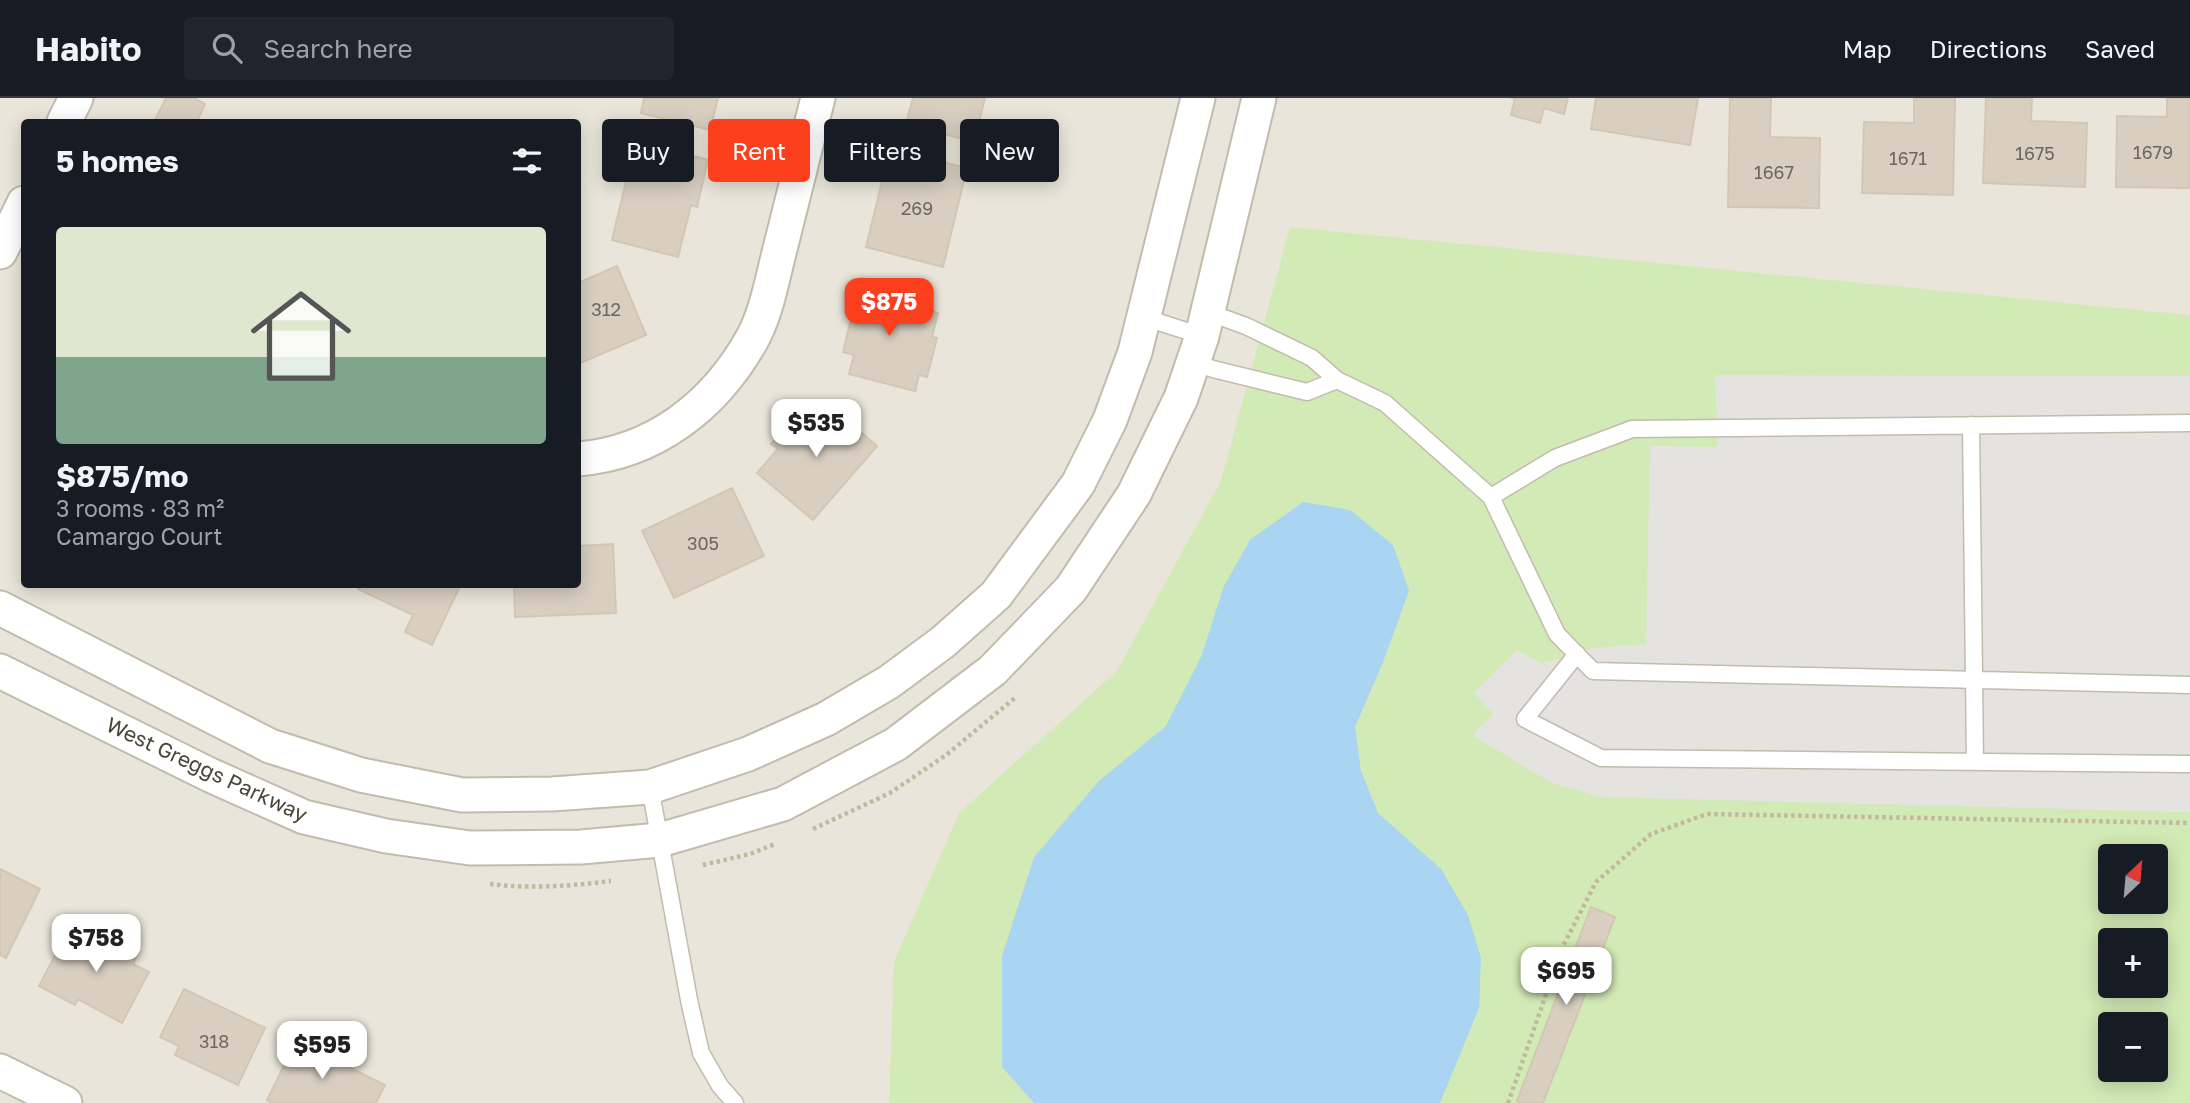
<!DOCTYPE html>
<meta charset="utf-8">
<style>
:root{--surface:#171b24;--page:#20242c;--text:#f1f3f6;--muted:#9ea1a6;--line:#363941;--accent:#fc3f1d}
body{margin:0;font-family:"Golos Text",sans-serif;background:var(--page);color:var(--text);height:100vh;display:flex;flex-direction:column;font-size:26px;white-space:nowrap}
*{box-sizing:border-box;margin:0}
p{font-size:23px;color:var(--muted)}
.icon{flex:none;width:38px;height:38px;fill:none;stroke:currentColor;stroke-width:2;stroke-linecap:round;stroke-linejoin:round}
.map{position:relative;flex:1;overflow:hidden}
.panel{position:absolute;left:21px;top:21px;width:560px;height:469px;display:flex;flex-direction:column;background:var(--surface);border-radius:7px;box-shadow:0 4px 18px #0003}
.panel>*{flex:none}
.top-card{position:absolute;left:602px;top:21px;width:665px;height:63px;display:flex;gap:14px}
.needle{width:46px;rotate:26deg}
.controls{position:absolute;left:2098px;top:746px;display:grid;gap:14px}
.controls a{display:grid;place-items:center;width:70px;height:70px;border-radius:7px;background:var(--surface);box-shadow:0 4px 18px #0003;font-size:35px}
.price{position:absolute;translate:-50% -60px;padding:0 16px;border-radius:14px;background:#fff;color:#222;font-size:23px;line-height:46px;filter:drop-shadow(0 2px 4px #0008)}
.price::after{content:'';position:absolute;left:50%;top:42px;width:21px;height:16px;margin-left:-10px;background:inherit;clip-path:polygon(0 0,100% 0,50% 100%)}
.price.active{background:var(--accent);color:#fff}
ul{padding:0;list-style:none}
li{display:grid;align-content:center;gap:14px;height:371px;padding:0 35px}
li+li{border-top:2px solid var(--line)}
li span{display:grid;place-items:center;height:217px;border-radius:7px;color:#555}
li>.icon{margin-inline-start:auto}
span .icon{width:126px;height:126px;fill:#fffc;stroke-width:1}
li b{font-size:30px}
h2{display:flex;justify-content:space-between;align-items:center;height:84px;padding:0 35px;font-size:30px}
.chip{padding:0 24px;border-radius:7px;background:var(--surface);box-shadow:0 4px 18px #0003;font-size:24px;line-height:63px}
.chip.active{background:var(--accent);color:#fff}
header{display:flex;align-items:center;gap:42px;box-sizing:border-box;height:98px;padding:0 35px;background:var(--surface);border-bottom:2px solid var(--line)}
header strong{font-size:33px}
nav{display:flex;gap:38px;margin-inline-start:auto;font-size:24px}
.search{width:490px;height:63px;background:var(--page);display:flex;align-items:center;gap:18px;box-sizing:border-box;padding:0 24px;border-radius:7px;color:var(--muted);font-size:26px}
.map>svg:first-child{display:block}
</style>
<header>
<strong>Habito</strong>
<div class="search"><svg class="icon" aria-label="search" viewBox="0 0 24 24"><circle cx="10" cy="10" r="6"/><path d="M15 15l6 6"/></svg>Search here</div>
<nav><a>Map</a><a>Directions</a><a>Saved</a></nav>
</header>
<div class="map">
<svg width="2190" height="1005" viewBox="0 0 2190 1005">
<rect width="100%" height="100%" fill="#f6f3ec"/>
<path fill="#eae5da" fill-rule="evenodd" d="M 0,0 L 2190,0 L 2190,1005 L 0,1005 ZM 24,24 L 578,24 L 578,486 L 24,486 ZM 2110,758 L 2156,758 L 2156,803 L 2110,803 ZM 2110,842 L 2156,842 L 2156,887 L 2110,887 ZM 2110,926 L 2156,926 L 2156,971 L 2110,971 Z"/>
<path fill="#d2eab5" fill-rule="evenodd" d="M 1290,129 L 2190,217 L 2190,1005 L 889,1005 L 894,864 L 959,715 L 1117,573 L 1221,383 ZM 2110,758 L 2156,758 L 2156,803 L 2110,803 ZM 2110,842 L 2156,842 L 2156,887 L 2110,887 ZM 2110,926 L 2156,926 L 2156,971 L 2110,971 Z"/>
<path fill="#e5e3e0" d="M 1715,277 L 2190,278 L 2190,714 L 1601,699 L 1550,684 L 1472,637 L 1493,616 L 1474,595 L 1517,552 L 1542,566 L 1595,550 L 1646,546 L 1650,348 L 1718,349 Z"/>
<path fill="#a9d4f2" d="M 1303,404 L 1350,412 L 1393,447 L 1409,493 L 1383,564 L 1355,629 L 1361,673 L 1378,715 L 1441,771 L 1468,817 L 1481,860 L 1479,910 L 1440,1005 L 1034,1005 L 1002,969 L 1002,858 L 1034,759 L 1099,683 L 1166,628 L 1201,559 L 1224,488 L 1250,442 Z"/>
<path fill="#d8cfc1" stroke="#d3c7b4" stroke-width="2" d="M 166,0 L 194,0 L 205,6 L 198,21 L 206,24 L 154,24 Z
M 644,0 L 718,0 L 710,32 L 641,15 Z
M 913,0 L 985,0 L 974,44 L 906,26 Z
M 1511,0 L 1568,0 L 1564,16 L 1544,10 L 1540,25 L 1511,17 L 1515,1 Z
M 1596,0 L 1698,0 L 1690,47 L 1591,31 Z
M 1730,0 L 1771,0 L 1770,39 L 1820,40 L 1819,110 L 1728,109 Z
M 1914,0 L 1955,0 L 1953,97 L 1862,95 L 1864,24 L 1914,25 Z
M 1986,0 L 2032,0 L 2031,23 L 2087,25 L 2085,89 L 1983,85 Z
M 2167,0 L 2190,0 L 2190,90 L 2116,89 L 2117,18 L 2167,19 Z
M 890,51 L 967,70 L 943,169 L 866,149 Z
M 674,53 L 708,62 L 697,109 L 691,107 L 678,159 L 612,142 L 632,59 L 670,68 Z
M 617,168 L 646,237 L 578,266 L 578,185 Z
M 861,180 L 896,189 L 892,204 L 938,215 L 932,239 L 937,240 L 927,279 L 919,277 L 915,293 L 849,276 L 854,257 L 843,254 Z
M 825,303 L 877,348 L 813,422 L 757,375 L 778,351 L 771,346 L 791,323 L 801,331 Z
M 732,390 L 764,458 L 674,500 L 642,433 Z
M 613,446 L 616,515 L 515,519 L 514,486 L 578,486 L 578,448 Z
M 360,486 L 461,486 L 432,547 L 405,534 L 413,517 L 358,491 Z
M 0,771 L 40,791 L 6,860 L 0,857 Z
M 1591,809 L 1615,819 L 1543,1005 L 1522,1005 L 1517,1003 Z
M 92,830 L 139,854 L 133,866 L 149,874 L 122,925 L 78,901 L 75,907 L 39,888 L 68,832 L 87,841 Z
M 184,891 L 265,930 L 238,987 L 175,957 L 179,948 L 160,939 Z
M 296,943 L 385,987 L 376,1005 L 272,1005 L 267,1002 Z"/>
<g fill="none" stroke-linecap="round" stroke-linejoin="round">
<defs>
<path id="lane" d="M 1207,214 L 1246,228 L 1312,260 L 1337,282 L 1385,305 L 1491,399 L 1557,536 L 1593,573 L 2190,587
M 1143,219 L 1202,238
M 1193,264 L 1213,271 L 1307,294 L 1337,282
M 1971,327 L 1975,664
M 1491,399 L 1555,360 L 1632,331 L 2190,325
M 1577,556 L 1525,621 L 1601,660 L 2190,666
M 650,689 L 689,902 L 701,955 L 720,988 L 735,1005"/>
<path id="street" d="M 64,24 L 76,0
M 0,154 L 24,105
M 578,361 C 654,355 714,308 751,243 C 767,215 772,181 780,151 C 793,100 805,50 818,0
M 0,510 L 270,648 L 361,677 L 462,697 L 552,696 L 650,689 L 748,656 L 826,621 L 889,584 L 943,544 L 996,497 L 1078,386 L 1110,322 L 1135,254 L 1198,0
M 0,573 L 210,677 L 304,719 L 386,738 L 470,750 L 581,749 L 660,742 L 783,706 L 896,646 L 993,572 L 1071,491 L 1134,396 L 1181,300 L 1202,238 L 1259,0
M 0,973 L 65,1005"/>
</defs>
<use href="#lane" stroke="#c2bbae" stroke-width="19"/>
<use href="#street" stroke="#c2bbae" stroke-width="37"/>
<path stroke="#c4b79f" stroke-width="4.5" stroke-dasharray="3.5 3.5" stroke-linecap="butt" d="M 813,731 L 890,695 L 946,657 L 1016,599
M 703,767 L 750,756 L 775,746
M 490,786 C 530,791 571,788 611,783
M 1508,1005 L 1563,848 L 1596,784 L 1651,736 L 1707,716 L 2190,725"/>
<use href="#lane" stroke="#fff" stroke-width="16"/>
<use href="#street" stroke="#fff" stroke-width="33"/>
</g>
<g text-anchor="middle" dominant-baseline="central" stroke-width="6" stroke-linejoin="round" paint-order="stroke">
<g font-size="18" fill="#6e675b">
<text x="2153" y="54">1679</text>
<text x="2035" y="55">1675</text>
<text x="1908" y="60">1671</text>
<text x="1774" y="74">1667</text>
<text x="917" y="110">269</text>
<text x="606" y="211">312</text>
<text x="703" y="445">305</text>
<text x="214" y="943">318</text>
</g>
<g font-size="21" fill="#4b4439" stroke="#fff">
<text transform="translate(207 671) rotate(25)">West Greggs Parkway</text>
</g>
</g>
</svg>
<div class="controls">
<a><svg class="needle" viewBox="-14 -14 28 28"><path d="M0-13l5 13h-10z" fill="#e53935"/><path d="M0 13l5-13h-10z" fill="#9ea1a6"/></svg></a>
<a>+</a>
<a>−</a>
</div>
<b class="price active" style="left:889px;top:240px">$875</b>
<b class="price" style="left:816px;top:361px">$535</b>
<b class="price" style="left:96px;top:876px">$758</b>
<b class="price" style="left:1566px;top:909px">$695</b>
<b class="price" style="left:322px;top:983px">$595</b>
<div class="top-card">
<a class="chip">Buy</a>
<a class="chip active">Rent</a>
<a class="chip">Filters</a>
<a class="chip">New</a>
</div>
<section class="panel">
<h2>5 homes<svg class="icon" aria-label="filters" viewBox="0 0 24 24"><path d="M4 7h16M4 17h16"/><circle cx="9" cy="7" r="2"/><circle cx="15" cy="17" r="2"/></svg></h2>
<ul>
<li><span style="background:linear-gradient(#dfe7d0 60%,#7fa58c 0)"><svg class="icon" aria-label="home" viewBox="0 0 24 24"><path d="M3 11l9-7 9 7M6 9v11h12V9"/></svg></span><div><b>$875/mo</b><p>3 rooms · 83 m²</p><p>Camargo Court</p></div></li>
</ul>
</section>
</div>
